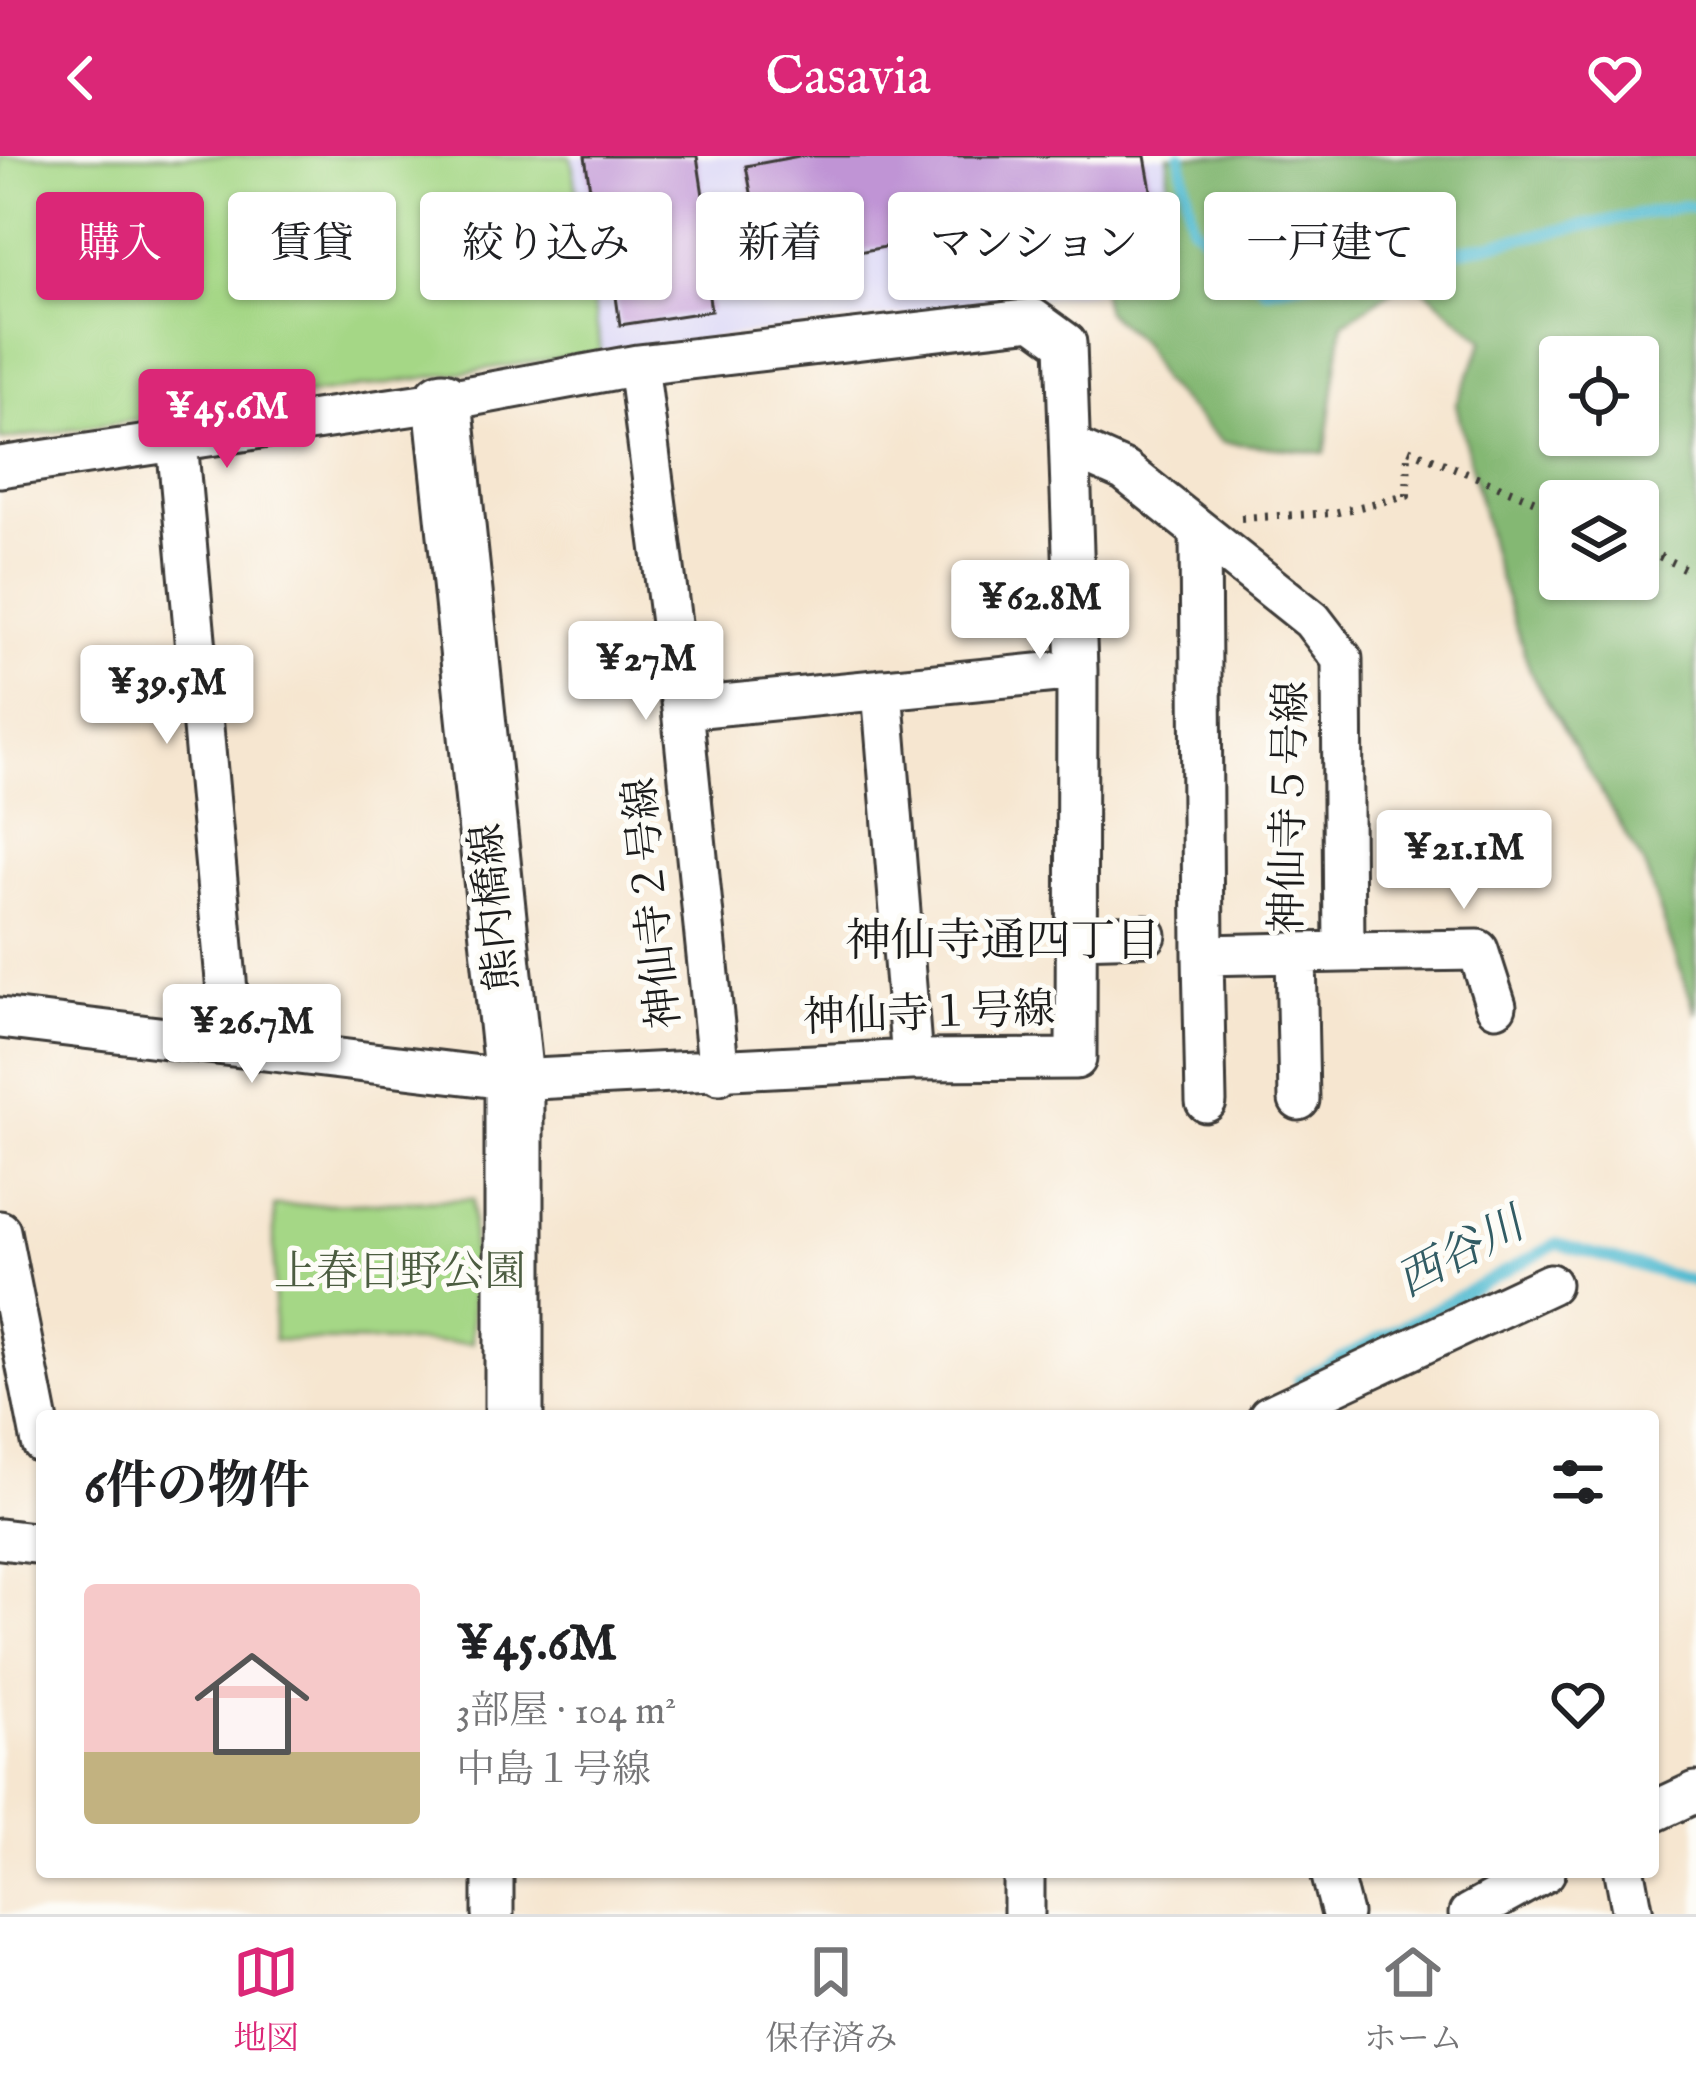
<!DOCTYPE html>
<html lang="ja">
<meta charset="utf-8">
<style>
:root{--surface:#fff;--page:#f2f2f2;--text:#202124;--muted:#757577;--line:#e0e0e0;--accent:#db2777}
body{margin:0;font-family:"IM FELL English","Noto Serif JP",serif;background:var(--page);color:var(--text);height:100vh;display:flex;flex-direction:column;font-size:45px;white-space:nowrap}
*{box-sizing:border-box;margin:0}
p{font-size:39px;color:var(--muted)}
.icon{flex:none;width:66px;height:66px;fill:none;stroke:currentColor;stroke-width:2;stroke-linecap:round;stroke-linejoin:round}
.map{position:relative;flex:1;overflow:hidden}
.drawer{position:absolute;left:36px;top:1254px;width:1623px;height:468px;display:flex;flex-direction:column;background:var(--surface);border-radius:12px;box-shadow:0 3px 9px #0004}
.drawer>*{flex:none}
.guide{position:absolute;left:36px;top:36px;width:1626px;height:108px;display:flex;gap:24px}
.buttons{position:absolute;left:1539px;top:180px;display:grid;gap:24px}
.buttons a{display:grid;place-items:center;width:120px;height:120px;border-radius:12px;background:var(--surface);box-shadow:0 3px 9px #0004;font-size:60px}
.price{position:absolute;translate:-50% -102px;padding:0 27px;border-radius:12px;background:#fff;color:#222;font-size:39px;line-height:78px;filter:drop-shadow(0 3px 6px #0008)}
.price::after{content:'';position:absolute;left:50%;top:72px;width:36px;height:27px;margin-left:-18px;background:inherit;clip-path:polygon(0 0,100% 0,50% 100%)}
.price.on{background:var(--accent);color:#fff}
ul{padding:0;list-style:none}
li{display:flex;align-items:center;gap:36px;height:300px;padding:0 48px}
li span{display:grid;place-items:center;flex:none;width:336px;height:240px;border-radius:12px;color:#555}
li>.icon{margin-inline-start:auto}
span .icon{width:144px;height:144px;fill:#fffc;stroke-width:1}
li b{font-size:51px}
h2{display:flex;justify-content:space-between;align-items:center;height:144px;padding:0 48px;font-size:51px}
.tag{padding:0 42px;border-radius:12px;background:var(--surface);box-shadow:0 3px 9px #0004;font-size:42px;line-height:108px}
.tag.on{background:var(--accent);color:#fff}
header{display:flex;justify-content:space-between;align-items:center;height:156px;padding:0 48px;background:var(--accent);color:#fff;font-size:54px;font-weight:600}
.menu{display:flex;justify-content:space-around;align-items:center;height:168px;border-top:3px solid var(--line);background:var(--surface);font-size:33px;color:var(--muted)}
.menu a{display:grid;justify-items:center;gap:6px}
.menu .on{color:var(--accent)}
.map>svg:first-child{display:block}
</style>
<header><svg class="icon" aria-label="back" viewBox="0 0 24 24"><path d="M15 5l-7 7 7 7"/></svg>Casavia<svg class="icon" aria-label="heart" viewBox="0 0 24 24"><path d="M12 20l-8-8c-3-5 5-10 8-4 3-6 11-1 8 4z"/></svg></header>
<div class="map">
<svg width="1696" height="1758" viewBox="0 0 1696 1758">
<rect width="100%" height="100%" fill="#fdfcf7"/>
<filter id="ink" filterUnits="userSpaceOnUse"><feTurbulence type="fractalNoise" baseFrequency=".00833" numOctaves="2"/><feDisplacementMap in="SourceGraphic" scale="24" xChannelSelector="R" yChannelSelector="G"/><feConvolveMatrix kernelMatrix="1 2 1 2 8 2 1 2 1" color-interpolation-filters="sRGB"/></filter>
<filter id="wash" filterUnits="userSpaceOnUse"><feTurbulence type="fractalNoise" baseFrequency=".004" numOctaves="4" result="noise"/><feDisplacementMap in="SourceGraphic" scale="48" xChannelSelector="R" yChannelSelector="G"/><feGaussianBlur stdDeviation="2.7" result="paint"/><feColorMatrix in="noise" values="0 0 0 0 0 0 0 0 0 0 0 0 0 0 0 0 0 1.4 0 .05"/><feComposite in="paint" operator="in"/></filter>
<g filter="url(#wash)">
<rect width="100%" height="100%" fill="#f6e6d0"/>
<path fill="#dad6f7" d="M 571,0 L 1253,0 L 1296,111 L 601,196 Z"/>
<path fill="#a5d786" stroke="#607a51" stroke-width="3" d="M 0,0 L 571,0 L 601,196 L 0,284 Z
M 473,1043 L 472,1187 L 274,1184 L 274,1050 Z"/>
<path fill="#84b873" stroke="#506a48" stroke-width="3" fill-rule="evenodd" d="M 1168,0 L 1696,0 L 1696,858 L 1644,709 L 1532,520 L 1495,409 L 1456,248 L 1484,184 L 1411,122 L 1343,167 L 1325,297 L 1222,286 L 1161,225 L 1142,187 L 1105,155 L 1095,96 L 1167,81 ZM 1560,201 L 1638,201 L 1638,279 L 1560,279 ZM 1560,345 L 1638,345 L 1638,423 L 1560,423 Z"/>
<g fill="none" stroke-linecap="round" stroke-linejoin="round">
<path stroke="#54bcd1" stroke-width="12" d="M 1181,0 L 1192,69 L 1266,133 L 1683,50 L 1696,52
M 1299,1225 L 1557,1088 L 1696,1126"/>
</g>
<g id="blocks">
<path fill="#c094d5" d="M 585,0 L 697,0 L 715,118 L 706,120 L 711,155 L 620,169 L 613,119 L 603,120 Z
M 799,0 L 1145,0 L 1156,62 L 935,104 L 931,82 L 786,110 L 777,64 L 757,68 L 746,10 Z"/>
</g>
</g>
<g filter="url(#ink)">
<use href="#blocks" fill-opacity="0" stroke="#3d3a37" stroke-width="3"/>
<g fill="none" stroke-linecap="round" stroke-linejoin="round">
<defs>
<path id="street" d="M 638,209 L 682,553 L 719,918
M 177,285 L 232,890
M 1071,291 L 1125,315 L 1312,464 L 1342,503 L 1344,796 L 1203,799 L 1200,375
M 0,311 L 443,245 L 638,209 L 1033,163 L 1066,187 L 1077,514 L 1076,903 L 912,904 L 514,924 L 0,862
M 882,533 L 912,904
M 682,553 L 1077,514
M 1076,781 L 1146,779
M 1344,796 L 1478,794 L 1496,850
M 1296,797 L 1299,944
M 1203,799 L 1206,946
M 0,1075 L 42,1287
M 1269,1260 L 1550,1128
M 0,1383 L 42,1388
M 1653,1656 L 1696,1636
M 1024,1716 L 1024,1758
M 1331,1716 L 1342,1758
M 1625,1716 L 1633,1758
M 493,1758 L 493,1716
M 1469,1758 L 1545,1716"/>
<path id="secondary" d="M 443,245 L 514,924 L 514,1260"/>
</defs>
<use href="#street" stroke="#3d3a37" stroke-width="45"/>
<use href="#secondary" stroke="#3d3a37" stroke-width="63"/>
<path stroke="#3d3a37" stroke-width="8" stroke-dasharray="3 9" stroke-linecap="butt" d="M 1241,362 L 1334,357 L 1407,340 L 1408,293 L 1560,355
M 1638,390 L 1696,418"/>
<use href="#street" stroke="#fff" stroke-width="39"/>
<use href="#secondary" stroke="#fff" stroke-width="57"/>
</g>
</g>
<g text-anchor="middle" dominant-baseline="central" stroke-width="10" stroke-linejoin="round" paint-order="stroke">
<g font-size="42" fill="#1c1c1c" stroke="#fdfcf7">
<text transform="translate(1291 651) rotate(-89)">神仙寺５号線</text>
<text transform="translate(654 747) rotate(-96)">神仙寺２号線</text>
<text transform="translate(496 751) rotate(-96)">熊内橋線</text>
<text transform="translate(929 859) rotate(-2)">神仙寺１号線</text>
</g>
<g font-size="42" fill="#4c5d41" stroke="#fdfcf7">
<text x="400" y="1117">上春日野公園</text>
</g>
<g font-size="45" fill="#1c1c1c" stroke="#fdfcf7">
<text x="1003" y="786">神仙寺通四丁目</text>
</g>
<g font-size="45" font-style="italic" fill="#325c64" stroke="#fdfcf7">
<text transform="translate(1461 1098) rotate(-28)">西谷川</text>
</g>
</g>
</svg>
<div class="buttons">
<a><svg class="icon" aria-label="locate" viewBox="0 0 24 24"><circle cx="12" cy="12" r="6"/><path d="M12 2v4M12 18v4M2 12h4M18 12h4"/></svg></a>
<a><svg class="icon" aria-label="layers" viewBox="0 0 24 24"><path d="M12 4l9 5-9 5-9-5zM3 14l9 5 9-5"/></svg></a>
</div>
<b class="price on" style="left:227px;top:315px">¥45.6M</b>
<b class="price" style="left:1040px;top:506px">¥62.8M</b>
<b class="price" style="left:646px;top:567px">¥27M</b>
<b class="price" style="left:167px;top:591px">¥39.5M</b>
<b class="price" style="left:1464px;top:756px">¥21.1M</b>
<b class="price" style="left:252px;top:930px">¥26.7M</b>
<div class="guide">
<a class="tag on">購入</a>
<a class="tag">賃貸</a>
<a class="tag">絞り込み</a>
<a class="tag">新着</a>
<a class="tag">マンション</a>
<a class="tag">一戸建て</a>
</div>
<section class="drawer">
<h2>6件の物件<svg class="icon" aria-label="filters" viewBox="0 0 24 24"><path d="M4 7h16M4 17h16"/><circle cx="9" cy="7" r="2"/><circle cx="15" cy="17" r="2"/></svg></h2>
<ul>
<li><span style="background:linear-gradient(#f6c9c9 70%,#c2b280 0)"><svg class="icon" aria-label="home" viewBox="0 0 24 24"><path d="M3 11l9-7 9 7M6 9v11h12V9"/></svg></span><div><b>¥45.6M</b><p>3部屋 · 104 m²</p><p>中島１号線</p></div><svg class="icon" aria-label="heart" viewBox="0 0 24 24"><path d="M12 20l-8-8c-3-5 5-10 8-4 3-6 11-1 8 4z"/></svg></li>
</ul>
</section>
</div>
<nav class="menu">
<a class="on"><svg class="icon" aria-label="map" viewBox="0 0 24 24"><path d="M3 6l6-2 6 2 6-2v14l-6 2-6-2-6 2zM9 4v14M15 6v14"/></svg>地図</a>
<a><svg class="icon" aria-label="saved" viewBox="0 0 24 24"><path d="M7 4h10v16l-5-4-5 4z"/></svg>保存済み</a>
<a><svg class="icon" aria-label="home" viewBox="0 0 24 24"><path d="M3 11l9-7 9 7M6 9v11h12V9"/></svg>ホーム</a>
</nav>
